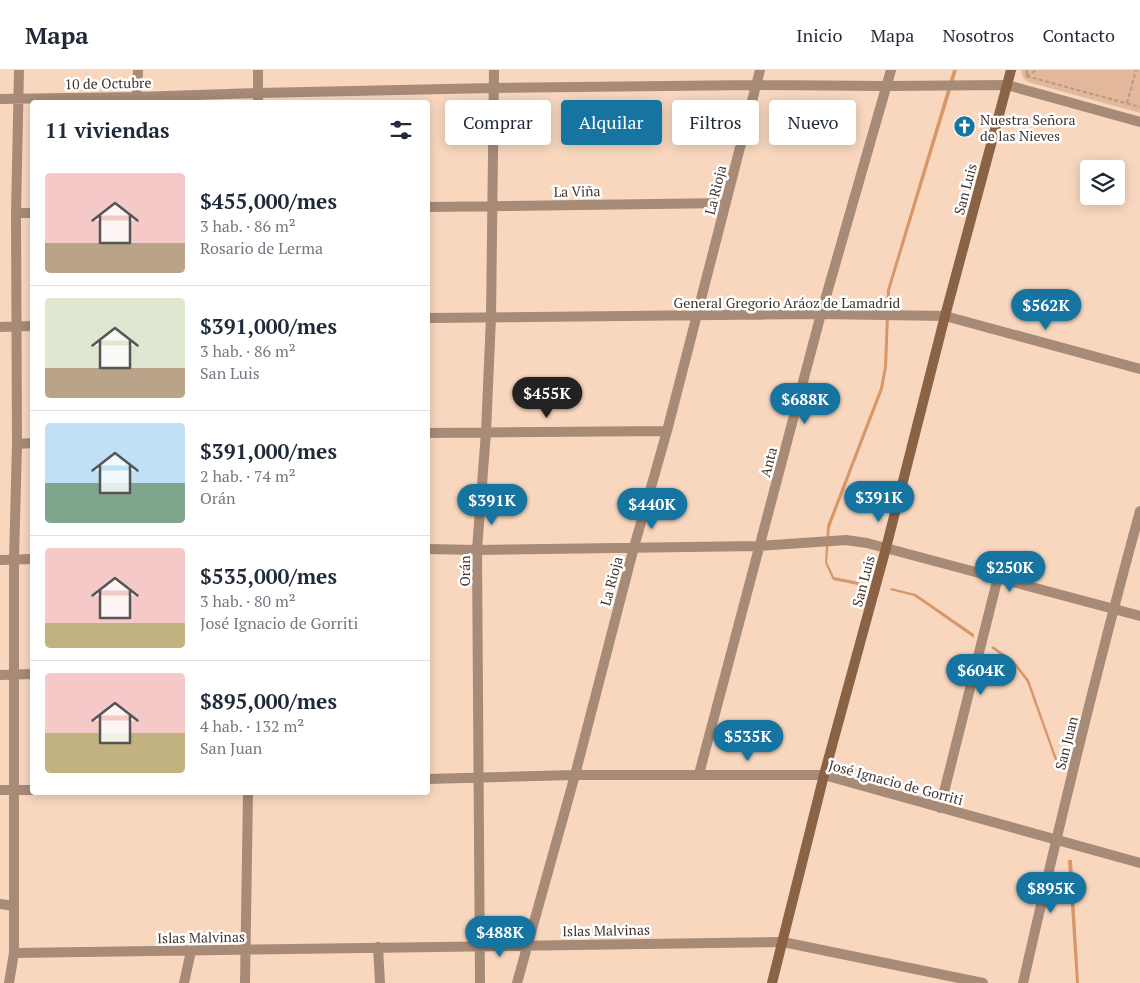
<!DOCTYPE html>
<html lang="es">
<meta charset="utf-8">
<style>
:root{--surface:#fff;--page:#f6f6f7;--text:#1f2937;--muted:#747a83;--line:#e0e1e3;--accent:#1674a1}
body{margin:0;font-family:"PT Serif",serif;background:var(--page);color:var(--text);height:100vh;display:flex;flex-direction:column;font-size:19px;white-space:nowrap}
*{box-sizing:border-box;margin:0}
p{font-size:16px;color:var(--muted)}
.icon{flex:none;width:28px;height:28px;fill:none;stroke:currentColor;stroke-width:2;stroke-linecap:round;stroke-linejoin:round}
.map{position:relative;flex:1;overflow:hidden}
.sheet{position:absolute;left:30px;top:30px;width:400px;height:695px;display:flex;flex-direction:column;background:var(--surface);border-radius:5px;box-shadow:0 2px 12px #0003}
.sheet>*{flex:none}
.guide{position:absolute;left:445px;top:30px;width:475px;height:45px;display:flex;gap:10px}
.tools{position:absolute;left:1080px;top:90px;display:grid;gap:10px}
.tools a{display:grid;place-items:center;width:45px;height:45px;border-radius:5px;background:var(--surface);box-shadow:0 2px 12px #0003;font-size:25px}
.price{position:absolute;translate:-50% -42px;padding:0 11px;border-radius:18px;background:var(--accent);color:#fff;font-size:16px;line-height:32px;filter:drop-shadow(0 1px 2px #0008)}
.price::after{content:'';position:absolute;left:50%;top:30px;width:15px;height:11px;margin-left:-8px;background:inherit;clip-path:polygon(0 0,100% 0,50% 100%)}
.price.active{background:#222;color:#fff}
ul{padding:0;list-style:none}
li{display:flex;align-items:center;gap:15px;height:125px;padding:0 15px}
li+li{border-top:1px solid var(--line)}
li span{display:grid;place-items:center;flex:none;width:140px;height:100px;border-radius:5px;color:#555}
li>.icon{margin-inline-start:auto}
span .icon{width:60px;height:60px;fill:#fffc;stroke-width:1}
li b{font-size:21px}
h2{display:flex;justify-content:space-between;align-items:center;height:60px;padding:0 15px;font-size:21px}
.tag{padding:0 18px;border-radius:5px;background:var(--surface);box-shadow:0 2px 12px #0003;font-size:18px;line-height:45px}
.tag.active{background:var(--accent);color:#fff}
header{display:flex;align-items:center;gap:30px;box-sizing:border-box;height:70px;padding:0 25px;background:var(--surface);border-bottom:1px solid var(--line)}
header strong{font-size:24px}
nav{display:flex;gap:28px;margin-inline-start:auto;font-size:18px}
.map>svg:first-child{display:block}
</style>
<header>
<strong>Mapa</strong>
<nav><a>Inicio</a><a>Mapa</a><a>Nosotros</a><a>Contacto</a></nav>
</header>
<div class="map">
<svg width="1140" height="913" viewBox="0 0 1140 913">
<rect width="100%" height="100%" fill="#f9d7bf"/>
<path fill="#e3b89a" d="M 1021,0 L 1140,0 L 1140,43 L 1028,12 L 1023,8 Z"/>
<path fill="#d79769" d="M 953,0 L 957,0 L 890,220 L 887,297 L 883,319 L 830,457 L 827,492 L 834,507 L 859,512 L 858,515 L 833,510 L 825,493 L 827,456 L 880,318 L 884,297 L 887,220 Z
M 891,518 L 916,524 L 974,564 L 974,568 L 914,526 L 890,520 Z
M 993,576 L 1014,591 L 1029,610 L 1058,692 L 1056,693 L 1027,612 L 1013,593 L 991,578 Z
M 1068,790 L 1072,790 L 1079,913 L 1076,913 Z"/>
<g fill="none" stroke-linecap="round" stroke-linejoin="round">
<path stroke="#b39987" stroke-width="2" stroke-dasharray="4 2.5" stroke-linecap="butt" d="M 1027,0 L 1026,6 L 1140,37
M 1026,6 L 1037,0
M 1127,33 L 1136,0"/>
<path stroke="#a78b77" stroke-width="10" d="M 137,27 L 138,0
M 0,29 L 137,27 L 258,23 L 493,18 L 756,15 L 886,16 L 1007,15 L 1140,52
M 258,32 L 258,0
M 428,137 L 726,133
M 16,143 L 32,143
M 428,248 L 821,244 L 945,246 L 1140,299
M 0,257 L 32,256
M 428,363 L 667,361
M 17,374 L 32,373
M 428,479 L 477,480 L 760,476 L 846,470 L 867,473 L 1140,546
M 0,490 L 32,489
M 0,605 L 32,604
M 699,704 L 821,244 L 891,0
M 428,709 L 575,705 L 824,705 L 1140,793
M 0,720 L 32,720
M 940,738 L 998,507
M 0,834 L 14,836
M 378,877 L 380,913
M 14,883 L 783,872 L 983,913
M 9,913 L 14,883 L 14,490 L 17,374 L 16,143 L 19,0
M 184,913 L 191,881
M 245,913 L 248,722
M 480,913 L 477,480 L 486,362 L 491,247 L 494,0
M 517,913 L 575,705 L 634,477 L 667,361 L 760,0
M 1023,913 C 1059,755 1097,598 1140,441"/>
<path stroke="#8a6245" stroke-width="10" d="M 772,913 L 824,705 L 886,478 L 945,246 L 1011,0"/>
</g>
<defs>
<symbol id="church-disc" viewBox="-11 -11 22 22"><circle r="9.5" fill="#1674a1" stroke="#fff"/><path d="M-1.2-6h2.4v3.5h3.3v2.4h-3.3V6h-2.4V-.1h-3.3v-2.4h3.3Z" fill="#fff"/></symbol>
</defs>
<g fill-rule="evenodd">
<use href="#church-disc" x="952" y="44" width="25" height="25"/>
</g>
<g text-anchor="middle" dominant-baseline="central" stroke-width="5" stroke-linejoin="round" paint-order="stroke">
<g font-size="14" fill="#43352c" stroke="#fff">
<text transform="translate(108 13) rotate(-1)">10 de Octubre</text>
<text transform="translate(965 119) rotate(-75)">San Luis</text>
<text transform="translate(715 120) rotate(-76)">La Rioja</text>
<text transform="translate(577 121) rotate(-1)">La Viña</text>
<text x="787" y="232">General Gregorio Aráoz de Lamadrid</text>
<text transform="translate(768 392) rotate(-75)">Anta</text>
<text transform="translate(464 501) rotate(-90)">Orán</text>
<text transform="translate(611 511) rotate(-75)">La Rioja</text>
<text transform="translate(863 511) rotate(-75)">San Luis</text>
<text transform="translate(1066 673) rotate(-76)">San Juan</text>
<text transform="translate(896 712) rotate(15)">José Ignacio de Gorriti</text>
<text transform="translate(606 860) rotate(-1)">Islas Malvinas</text>
<text transform="translate(201 867) rotate(-1)">Islas Malvinas</text>
</g>
<g font-size="14" fill="#43352c" stroke="#fff" text-anchor="start">
<text x="980" y="49">Nuestra Señora<tspan x="980" dy="16">de las Nieves</tspan></text>
</g>
</g>
</svg>
<div class="tools">
<a><svg class="icon" aria-label="layers" viewBox="0 0 24 24"><path d="M12 4l9 5-9 5-9-5zM3 14l9 5 9-5"/></svg></a>
</div>
<b class="price" style="left:1046px;top:261px">$562K</b>
<b class="price active" style="left:547px;top:349px">$455K</b>
<b class="price" style="left:805px;top:355px">$688K</b>
<b class="price" style="left:879px;top:453px">$391K</b>
<b class="price" style="left:492px;top:456px">$391K</b>
<b class="price" style="left:652px;top:460px">$440K</b>
<b class="price" style="left:1010px;top:523px">$250K</b>
<b class="price" style="left:981px;top:626px">$604K</b>
<b class="price" style="left:748px;top:692px">$535K</b>
<b class="price" style="left:1051px;top:844px">$895K</b>
<b class="price" style="left:500px;top:888px">$488K</b>
<div class="guide">
<a class="tag">Comprar</a>
<a class="tag active">Alquilar</a>
<a class="tag">Filtros</a>
<a class="tag">Nuevo</a>
</div>
<section class="sheet">
<h2>11 viviendas<svg class="icon" aria-label="filters" viewBox="0 0 24 24"><path d="M4 7h16M4 17h16"/><circle cx="9" cy="7" r="2"/><circle cx="15" cy="17" r="2"/></svg></h2>
<ul>
<li><span style="background:linear-gradient(#f6c9c9 70%,#b9a48a 0)"><svg class="icon" aria-label="home" viewBox="0 0 24 24"><path d="M3 11l9-7 9 7M6 9v11h12V9"/></svg></span><div><b>$455,000/mes</b><p>3 hab. · 86 m²</p><p>Rosario de Lerma</p></div></li>
<li><span style="background:linear-gradient(#dfe7d0 70%,#b9a48a 0)"><svg class="icon" aria-label="home" viewBox="0 0 24 24"><path d="M3 11l9-7 9 7M6 9v11h12V9"/></svg></span><div><b>$391,000/mes</b><p>3 hab. · 86 m²</p><p>San Luis</p></div></li>
<li><span style="background:linear-gradient(#bfe0f5 60%,#7fa58c 0)"><svg class="icon" aria-label="home" viewBox="0 0 24 24"><path d="M3 11l9-7 9 7M6 9v11h12V9"/></svg></span><div><b>$391,000/mes</b><p>2 hab. · 74 m²</p><p>Orán</p></div></li>
<li><span style="background:linear-gradient(#f6c9c9 75%,#c2b280 0)"><svg class="icon" aria-label="home" viewBox="0 0 24 24"><path d="M3 11l9-7 9 7M6 9v11h12V9"/></svg></span><div><b>$535,000/mes</b><p>3 hab. · 80 m²</p><p>José Ignacio de Gorriti</p></div></li>
<li><span style="background:linear-gradient(#f6c9c9 60%,#c2b280 0)"><svg class="icon" aria-label="home" viewBox="0 0 24 24"><path d="M3 11l9-7 9 7M6 9v11h12V9"/></svg></span><div><b>$895,000/mes</b><p>4 hab. · 132 m²</p><p>San Juan</p></div></li>
</ul>
</section>
</div>
